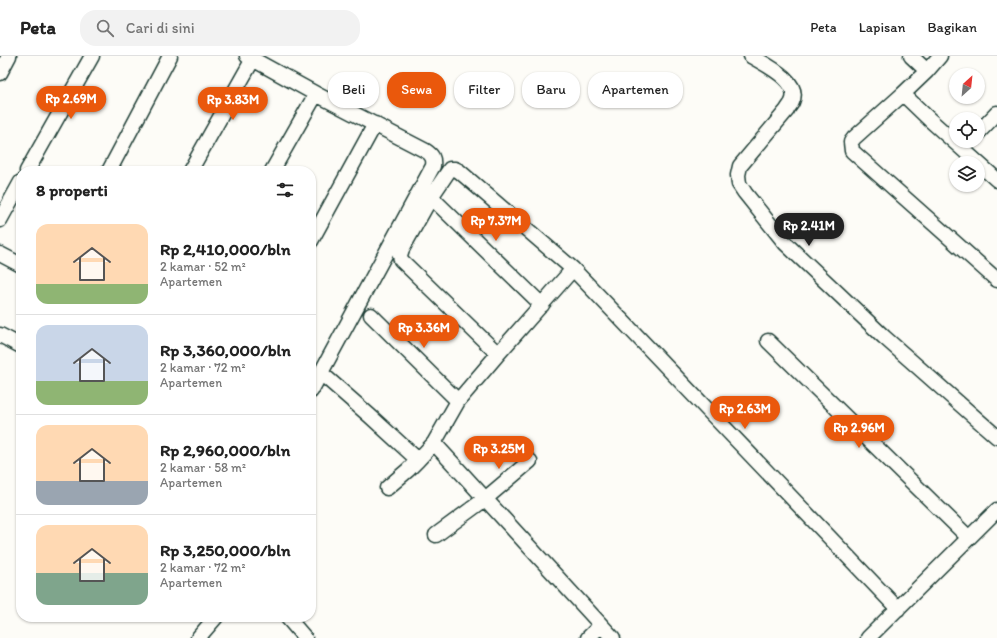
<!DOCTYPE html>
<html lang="id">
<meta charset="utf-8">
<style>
:root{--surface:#fff;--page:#f2f2f2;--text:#222;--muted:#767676;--line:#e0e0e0;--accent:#ea580c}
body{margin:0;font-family:Itim,sans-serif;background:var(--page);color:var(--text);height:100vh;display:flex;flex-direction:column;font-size:15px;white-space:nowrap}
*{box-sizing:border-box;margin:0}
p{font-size:13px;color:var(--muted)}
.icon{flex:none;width:22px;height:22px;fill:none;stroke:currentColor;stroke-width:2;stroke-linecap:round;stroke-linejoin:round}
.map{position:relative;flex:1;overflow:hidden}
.drawer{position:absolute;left:16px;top:110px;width:300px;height:456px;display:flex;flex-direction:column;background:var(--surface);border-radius:16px;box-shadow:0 1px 3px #0004}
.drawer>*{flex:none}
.banner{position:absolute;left:328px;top:16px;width:380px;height:36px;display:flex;gap:8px}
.needle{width:26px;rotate:27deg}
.tools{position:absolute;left:949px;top:12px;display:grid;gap:8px}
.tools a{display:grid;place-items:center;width:36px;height:36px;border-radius:50%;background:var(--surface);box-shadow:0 1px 3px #0004;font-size:20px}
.price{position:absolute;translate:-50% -34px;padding:0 9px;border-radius:14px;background:var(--accent);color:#fff;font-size:13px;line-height:26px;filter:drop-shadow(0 1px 2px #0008)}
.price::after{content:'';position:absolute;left:50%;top:24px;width:12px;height:9px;margin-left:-6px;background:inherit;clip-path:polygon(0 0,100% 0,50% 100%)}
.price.selected{background:#222;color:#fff}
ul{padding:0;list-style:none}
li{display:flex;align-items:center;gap:12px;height:100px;padding:0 20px}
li+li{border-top:1px solid var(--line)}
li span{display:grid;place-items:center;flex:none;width:112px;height:80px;border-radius:12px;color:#555}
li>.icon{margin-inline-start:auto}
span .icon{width:48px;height:48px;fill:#fffc;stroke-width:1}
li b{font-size:17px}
h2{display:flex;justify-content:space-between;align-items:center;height:48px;padding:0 20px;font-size:17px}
.pill{padding:0 14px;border-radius:16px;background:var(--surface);box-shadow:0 1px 3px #0004;font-size:14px;line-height:36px}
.pill.selected{background:var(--accent);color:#fff}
header{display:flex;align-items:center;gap:24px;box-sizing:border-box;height:56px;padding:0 20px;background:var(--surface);border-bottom:1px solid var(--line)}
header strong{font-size:19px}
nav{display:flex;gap:22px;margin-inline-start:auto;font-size:14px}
.search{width:280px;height:36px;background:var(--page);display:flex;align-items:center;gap:10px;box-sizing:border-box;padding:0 14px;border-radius:16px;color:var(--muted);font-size:15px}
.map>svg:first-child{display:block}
</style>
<header>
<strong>Peta</strong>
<div class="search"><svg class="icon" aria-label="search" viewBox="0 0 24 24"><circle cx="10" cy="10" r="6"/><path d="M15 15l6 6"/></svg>Cari di sini</div>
<nav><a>Peta</a><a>Lapisan</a><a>Bagikan</a></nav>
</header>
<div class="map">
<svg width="997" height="582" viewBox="0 0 997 582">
<rect width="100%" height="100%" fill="#fdfcf7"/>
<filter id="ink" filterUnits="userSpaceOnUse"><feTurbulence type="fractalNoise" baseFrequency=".025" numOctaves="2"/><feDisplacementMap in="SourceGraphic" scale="8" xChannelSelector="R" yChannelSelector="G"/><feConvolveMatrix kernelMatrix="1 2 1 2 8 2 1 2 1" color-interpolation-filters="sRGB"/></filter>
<g filter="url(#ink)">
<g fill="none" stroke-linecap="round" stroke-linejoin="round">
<defs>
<path id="street" d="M 247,0 L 316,38 L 426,95 C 432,99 434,102 433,110 L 311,335
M 751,0 C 764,8 802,25 792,46 C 791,49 788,51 787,54 L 740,110 L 738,119 L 739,128 L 745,137 L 785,187 L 884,281 L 997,381
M 911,0 L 927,15 L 903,38 L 930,64 L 997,124
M 927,15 L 940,0
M 0,17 L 9,0
M 903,38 L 854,82 L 851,86 L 852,95 L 997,224
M 978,77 L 997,57
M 27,115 L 92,0
M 109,115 L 170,0
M 190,115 L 253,3
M 272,115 L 316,38
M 431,141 L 542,249
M 0,164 L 21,126
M 311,185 L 375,68
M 0,198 L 21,209
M 371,259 L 458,345
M 0,279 L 21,290
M 768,285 L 969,482
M 498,298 L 401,204 L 400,199 L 402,193 L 431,141 L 450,113 L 455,113 L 459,115 L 573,213 L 898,553
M 321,317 L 370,360 L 418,404 L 434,387 L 613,582
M 434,387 L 458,345 L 498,298 L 573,213
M 387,432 L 408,414 L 418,404
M 436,479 L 485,443 L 530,405
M 287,561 L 305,582
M 198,582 L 216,561
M 588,582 L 601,569
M 868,582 L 997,454"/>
</defs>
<use href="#street" stroke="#1f3d34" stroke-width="17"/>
<use href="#street" stroke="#fdfcf7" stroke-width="14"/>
</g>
</g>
</svg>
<div class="tools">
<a><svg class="needle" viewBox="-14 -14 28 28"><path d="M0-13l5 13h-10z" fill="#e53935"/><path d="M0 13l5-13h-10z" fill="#767676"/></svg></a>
<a><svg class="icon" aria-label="locate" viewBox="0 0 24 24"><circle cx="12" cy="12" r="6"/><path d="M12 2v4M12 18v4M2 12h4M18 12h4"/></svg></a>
<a><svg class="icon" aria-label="layers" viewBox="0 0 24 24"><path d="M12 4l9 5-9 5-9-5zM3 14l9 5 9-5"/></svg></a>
</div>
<b class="price" style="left:71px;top:64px">Rp 2.69M</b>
<b class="price" style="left:233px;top:65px">Rp 3.83M</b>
<b class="price" style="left:496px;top:186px">Rp 7.37M</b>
<b class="price selected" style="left:809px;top:191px">Rp 2.41M</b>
<b class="price" style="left:424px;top:293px">Rp 3.36M</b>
<b class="price" style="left:745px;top:374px">Rp 2.63M</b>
<b class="price" style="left:859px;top:393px">Rp 2.96M</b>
<b class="price" style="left:499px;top:414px">Rp 3.25M</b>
<div class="banner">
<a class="pill">Beli</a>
<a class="pill selected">Sewa</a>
<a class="pill">Filter</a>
<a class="pill">Baru</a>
<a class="pill">Apartemen</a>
</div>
<section class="drawer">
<h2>8 properti<svg class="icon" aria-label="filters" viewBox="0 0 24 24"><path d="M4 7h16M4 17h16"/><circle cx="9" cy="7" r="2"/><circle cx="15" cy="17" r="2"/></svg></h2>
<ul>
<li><span style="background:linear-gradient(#ffd9b3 75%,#8fb573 0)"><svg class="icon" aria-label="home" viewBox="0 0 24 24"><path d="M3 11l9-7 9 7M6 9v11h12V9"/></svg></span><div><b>Rp 2,410,000/bln</b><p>2 kamar · 52 m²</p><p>Apartemen</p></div></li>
<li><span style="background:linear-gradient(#c9d6e8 70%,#8fb573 0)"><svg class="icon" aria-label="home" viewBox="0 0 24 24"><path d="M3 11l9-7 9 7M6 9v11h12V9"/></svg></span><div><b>Rp 3,360,000/bln</b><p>2 kamar · 72 m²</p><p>Apartemen</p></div></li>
<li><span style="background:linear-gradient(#ffd9b3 70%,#9aa5b1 0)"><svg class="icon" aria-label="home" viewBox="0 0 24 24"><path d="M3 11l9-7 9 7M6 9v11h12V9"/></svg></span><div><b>Rp 2,960,000/bln</b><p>2 kamar · 58 m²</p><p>Apartemen</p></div></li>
<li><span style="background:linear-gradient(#ffd9b3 60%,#7fa58c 0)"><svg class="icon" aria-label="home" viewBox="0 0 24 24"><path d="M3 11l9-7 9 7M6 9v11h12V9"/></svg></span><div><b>Rp 3,250,000/bln</b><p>2 kamar · 72 m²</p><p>Apartemen</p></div></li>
</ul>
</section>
</div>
